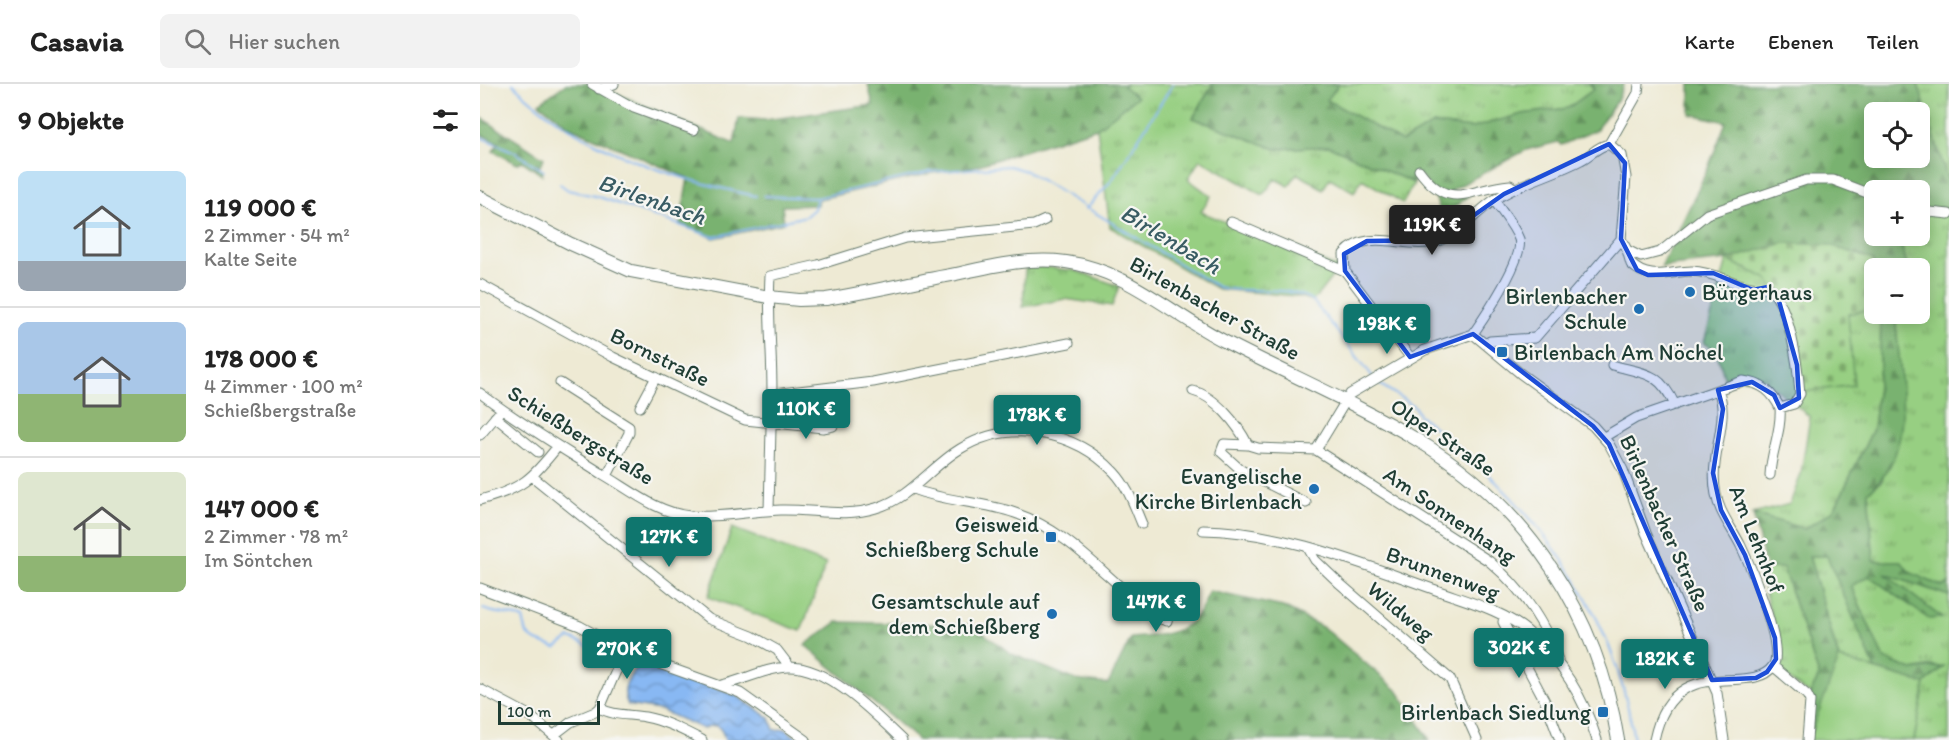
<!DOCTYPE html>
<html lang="de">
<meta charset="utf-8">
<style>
:root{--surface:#fff;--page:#f2f2f2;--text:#222;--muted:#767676;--line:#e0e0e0;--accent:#0f766e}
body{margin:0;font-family:Itim,sans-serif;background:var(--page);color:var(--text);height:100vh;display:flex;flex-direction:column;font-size:22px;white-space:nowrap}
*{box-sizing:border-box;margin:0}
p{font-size:20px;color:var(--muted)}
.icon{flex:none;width:33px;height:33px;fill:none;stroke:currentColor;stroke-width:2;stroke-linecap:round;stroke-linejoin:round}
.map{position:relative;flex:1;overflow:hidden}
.panel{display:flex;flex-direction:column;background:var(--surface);width:480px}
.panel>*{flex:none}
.controls{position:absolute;left:1384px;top:18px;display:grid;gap:12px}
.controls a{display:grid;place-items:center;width:66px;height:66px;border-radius:9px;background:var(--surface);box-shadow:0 3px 15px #0003;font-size:30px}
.scale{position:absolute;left:18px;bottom:15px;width:102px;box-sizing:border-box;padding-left:6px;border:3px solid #1f3d34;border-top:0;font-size:16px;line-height:21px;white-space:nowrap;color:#1f3d34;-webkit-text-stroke:4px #f6f6f2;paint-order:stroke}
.price{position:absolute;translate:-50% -51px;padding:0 14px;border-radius:6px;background:var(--accent);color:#fff;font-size:20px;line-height:39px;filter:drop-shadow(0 2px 3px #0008)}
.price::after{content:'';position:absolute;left:50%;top:36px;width:18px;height:14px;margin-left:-9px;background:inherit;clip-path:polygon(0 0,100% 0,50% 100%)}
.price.current{background:#222;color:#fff}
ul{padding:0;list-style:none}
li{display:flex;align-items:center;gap:18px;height:150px;padding:0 18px}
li+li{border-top:2px solid var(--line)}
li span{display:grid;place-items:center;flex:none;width:168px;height:120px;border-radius:9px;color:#555}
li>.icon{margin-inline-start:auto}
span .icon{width:72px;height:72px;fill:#fffc;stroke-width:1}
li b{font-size:26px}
h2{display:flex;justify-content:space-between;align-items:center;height:72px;padding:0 18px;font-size:26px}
header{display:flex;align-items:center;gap:36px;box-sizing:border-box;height:84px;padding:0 30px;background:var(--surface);border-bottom:2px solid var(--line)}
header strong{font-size:28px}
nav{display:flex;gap:33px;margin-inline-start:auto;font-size:21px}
.search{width:420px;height:54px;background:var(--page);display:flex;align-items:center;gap:15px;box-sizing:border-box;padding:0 21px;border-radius:9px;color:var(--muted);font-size:22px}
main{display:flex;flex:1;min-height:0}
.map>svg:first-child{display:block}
</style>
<header>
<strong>Casavia</strong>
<div class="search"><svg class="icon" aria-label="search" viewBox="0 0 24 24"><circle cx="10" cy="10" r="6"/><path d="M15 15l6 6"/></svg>Hier suchen</div>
<nav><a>Karte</a><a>Ebenen</a><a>Teilen</a></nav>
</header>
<main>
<section class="panel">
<h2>9 Objekte<svg class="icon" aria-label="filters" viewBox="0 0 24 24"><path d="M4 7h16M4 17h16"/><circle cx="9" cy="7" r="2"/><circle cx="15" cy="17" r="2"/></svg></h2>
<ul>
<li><span style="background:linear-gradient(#bfe0f5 75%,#9aa5b1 0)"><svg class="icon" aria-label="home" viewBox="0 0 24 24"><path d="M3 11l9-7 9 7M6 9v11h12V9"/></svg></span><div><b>119 000 €</b><p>2 Zimmer · 54 m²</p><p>Kalte Seite</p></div></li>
<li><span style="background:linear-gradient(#a9c7e8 60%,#8fb573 0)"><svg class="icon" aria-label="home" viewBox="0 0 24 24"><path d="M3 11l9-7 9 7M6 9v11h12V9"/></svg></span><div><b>178 000 €</b><p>4 Zimmer · 100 m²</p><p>Schießbergstraße</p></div></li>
<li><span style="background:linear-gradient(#dfe7d0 70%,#8fb573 0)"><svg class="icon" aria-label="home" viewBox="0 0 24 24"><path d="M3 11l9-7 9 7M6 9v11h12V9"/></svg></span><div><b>147 000 €</b><p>2 Zimmer · 78 m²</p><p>Im Söntchen</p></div></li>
</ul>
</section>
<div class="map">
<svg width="1469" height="656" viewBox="0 0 1469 656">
<defs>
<pattern id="grass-tufts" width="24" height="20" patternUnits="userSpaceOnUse" patternTransform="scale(1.5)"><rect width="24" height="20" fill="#97cf82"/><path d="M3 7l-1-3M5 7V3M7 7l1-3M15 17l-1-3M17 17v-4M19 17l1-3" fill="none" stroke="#7ba96b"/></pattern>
<pattern id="forest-firs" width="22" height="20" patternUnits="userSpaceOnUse" patternTransform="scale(1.5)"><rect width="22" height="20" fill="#79b270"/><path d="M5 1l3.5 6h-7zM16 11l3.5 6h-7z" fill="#63925d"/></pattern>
<pattern id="cemetery-stones" width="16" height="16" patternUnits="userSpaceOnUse" patternTransform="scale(1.5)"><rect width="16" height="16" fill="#97cf82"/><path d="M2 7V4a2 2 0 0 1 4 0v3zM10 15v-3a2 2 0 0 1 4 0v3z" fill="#7ba96b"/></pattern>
<pattern id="water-waves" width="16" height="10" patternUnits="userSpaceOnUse" patternTransform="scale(1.5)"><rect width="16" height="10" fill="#88b8f3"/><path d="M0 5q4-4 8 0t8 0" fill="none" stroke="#6f97c6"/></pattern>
</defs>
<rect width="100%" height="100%" fill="#f6f6f2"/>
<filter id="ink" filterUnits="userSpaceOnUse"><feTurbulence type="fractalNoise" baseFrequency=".0167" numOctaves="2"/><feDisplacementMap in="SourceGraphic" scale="12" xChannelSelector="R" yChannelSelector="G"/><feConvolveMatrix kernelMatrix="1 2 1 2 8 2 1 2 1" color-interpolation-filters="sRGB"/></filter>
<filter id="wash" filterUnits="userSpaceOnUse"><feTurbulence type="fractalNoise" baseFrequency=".008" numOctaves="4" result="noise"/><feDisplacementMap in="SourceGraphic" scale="24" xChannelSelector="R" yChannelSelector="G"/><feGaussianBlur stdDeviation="1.35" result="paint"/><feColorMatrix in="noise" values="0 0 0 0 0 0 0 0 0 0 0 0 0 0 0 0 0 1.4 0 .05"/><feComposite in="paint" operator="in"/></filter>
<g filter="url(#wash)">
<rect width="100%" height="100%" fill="#eeead4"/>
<path fill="url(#grass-tufts)" stroke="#5b865b" stroke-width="1.5" d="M 645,0 L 733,0 L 713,34 L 796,65 L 849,62 L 934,99 L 923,119 L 882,95 L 874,108 L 850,94 L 843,105 L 817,89 L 809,102 L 795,95 L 783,111 L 720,75 L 708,95 L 731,112 L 721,128 L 859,184 L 833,217 L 817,212 L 738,205 L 630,143 L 617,44 L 656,13 L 643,2 Z
M 859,0 L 1110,0 L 1114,5 L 1088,24 L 1042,30 L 992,44 L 953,40 L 922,58 L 847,16 Z
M 1438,0 L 1469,0 L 1469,101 Z
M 1440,126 L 1469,131 L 1469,499 L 1463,503 L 1429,488 L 1421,477 L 1394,478 L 1388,408 L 1402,397 L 1422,319 L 1416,240 L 1422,230 L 1440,230 L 1440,184 L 1428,184 L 1418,152 L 1440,152 Z
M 1247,176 L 1288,195 L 1313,242 L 1395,224 L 1395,230 L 1401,230 L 1400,282 L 1393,345 L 1354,426 L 1325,445 L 1273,430 L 1310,420 L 1321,390 L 1330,333 L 1284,295 L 1245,295 L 1236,266 L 1224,259 Z
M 564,183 L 596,187 L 639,202 L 632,222 L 585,215 L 543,223 L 545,184 Z
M 1347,471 L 1395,585 L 1359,575 L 1329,472 Z
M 1286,484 L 1303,484 L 1339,592 L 1330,610 L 1296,587 L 1302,570 L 1283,502 Z
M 1402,489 L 1469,512 L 1469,656 L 1434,656 L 1445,600 L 1463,583 L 1451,582 L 1432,586 L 1404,575 L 1371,501 L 1389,492 L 1450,535 Z"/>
<path fill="url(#forest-firs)" stroke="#4c7852" stroke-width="1.5" fill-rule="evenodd" d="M 86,0 L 115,0 L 254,60 L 259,34 L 285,36 L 393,21 L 388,0 L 645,0 L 643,2 L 657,13 L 617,44 L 489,84 L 451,89 L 339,115 L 337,121 L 302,122 L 304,139 L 234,154 L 200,140 L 208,94 L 90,43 L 59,19 Z
M 733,0 L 859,0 L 847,16 L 922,58 L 953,40 L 992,44 L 1042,30 L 1088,24 L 1114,5 L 1110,0 L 1144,0 L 1138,15 L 1116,46 L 1081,61 L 1078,58 L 1046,66 L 970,107 L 988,113 L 961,132 L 954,108 L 939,90 L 934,99 L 849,62 L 796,65 L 713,34 Z
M 1210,0 L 1438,0 L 1469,101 L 1469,131 L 1440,126 L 1440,106 L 1395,106 L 1395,152 L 1418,152 L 1428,184 L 1395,184 L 1395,188 L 1393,176 L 1304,159 L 1247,176 L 1181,183 L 1228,84 L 1246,38 L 1210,30 ZM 1395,28 L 1440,28 L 1440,74 L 1395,74 Z
M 0,33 L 64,74 L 59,84 L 63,88 L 62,91 L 42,77 L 37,80 L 13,67 L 19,59 L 0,50 Z
M 1401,230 L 1422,230 L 1416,240 C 1420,295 1438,369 1388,408 L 1394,477 L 1421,477 L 1429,488 L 1463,503 L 1469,499 L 1469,512 L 1405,490 L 1462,534 L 1449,535 L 1389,492 L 1371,502 L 1404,575 L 1432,586 L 1464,582 L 1445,600 L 1395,585 L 1347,472 L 1329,472 L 1359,575 L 1329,656 L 1330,610 L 1339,592 L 1303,484 L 1286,484 L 1273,430 L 1325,445 L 1354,426 L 1393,345 L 1400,282 Z
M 729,507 L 803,523 L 844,544 L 917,606 L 950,656 L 438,656 L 325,561 L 357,538 L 492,541 L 532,570 L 596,596 L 628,600 L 651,554 C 691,550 715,550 729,507 Z"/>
<path fill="url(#cemetery-stones)" stroke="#5b865b" stroke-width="1.5" d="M 1304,159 L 1350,161 L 1393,176 L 1395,224 L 1368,230 L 1374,301 L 1323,308 L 1313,242 L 1288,195 L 1247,176 Z"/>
<path fill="#97cf82" stroke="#5b865b" stroke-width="1.5" d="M 252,444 L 346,480 L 321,547 L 228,513 Z
M 1359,575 L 1445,600 L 1434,656 L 1328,656 Z"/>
<path fill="url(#water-waves)" stroke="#547a94" stroke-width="1.5" d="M 157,582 L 171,582 L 255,611 L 290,634 L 294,646 L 305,645 L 320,656 L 245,656 C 242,643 236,637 223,645 L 180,626 L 148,621 C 140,606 148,595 157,582 Z"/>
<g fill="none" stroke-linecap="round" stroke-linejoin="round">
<path stroke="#88b8f3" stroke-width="2" d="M 33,0 C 96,64 190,94 276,112
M 0,53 L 35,68 L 64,87
M 80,100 L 88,106 L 119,113 L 234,153 L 326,132 L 334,125 L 337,114 L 450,88 L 529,82 L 546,87 L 738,203 C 769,211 806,199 833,217 L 893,293
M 284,112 L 337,114
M 606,125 L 632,96 L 693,0
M 896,298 L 934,322 L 939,331 C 1048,415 1134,516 1154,656
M 3,525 C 17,531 29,528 43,535 L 47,550 L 54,556 L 76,564 L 90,554 L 104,560 L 119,571"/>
</g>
</g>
<g filter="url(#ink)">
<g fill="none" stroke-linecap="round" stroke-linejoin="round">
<defs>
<path id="minor" d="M 112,0 L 154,24 L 214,46
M 119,5 L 134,0
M 1129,60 L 1158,9 L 1159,0
M 939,86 C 970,129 989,104 1030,101 L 1034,104
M 1440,127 L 1469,130
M 751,138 L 865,187 L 930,273
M 865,187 L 864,170 C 889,142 927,167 958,157 C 979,149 996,129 1014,116
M 0,200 L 133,273 L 265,336 L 343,344 L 353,342
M 993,250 C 1004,234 1045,174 1039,155 C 1034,142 1022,128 1014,116 C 1041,98 1073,91 1101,76 C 1111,71 1118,62 1129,60 L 1142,71 L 1146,93 L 1141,155 L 1147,166 L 1161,173 L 1180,168 L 1227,130 L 1326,96 L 1353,96 L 1395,112
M 1005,260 L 1010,257 L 1055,254 L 1141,155
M 1132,281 C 1165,290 1179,287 1195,321
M 80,299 L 149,343 L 149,349 L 127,392
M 713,307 C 735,312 758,341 768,361 L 778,364 L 836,366 L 870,310 L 945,266 L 993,250 L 1041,290 L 1113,342 L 1129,360 L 1143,386 L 1166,449 L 1237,609 L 1244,656
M 0,309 C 38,338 80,363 121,389 C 149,405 177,429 210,432 C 240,434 271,427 301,426 C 332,425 365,434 396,424 C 431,414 450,383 480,365 C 530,334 595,347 634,388 C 648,403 654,421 662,440
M 294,310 L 393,298 L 589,259
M 160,323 L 176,293
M 15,333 L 58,368
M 291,338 C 295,289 287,241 290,192 L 338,181 L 425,154 L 554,141 L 565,136
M 0,351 L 18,330
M 1124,353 L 1156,334 L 1263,297 C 1282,299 1292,308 1300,324 L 1314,320 L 1320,310 C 1318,282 1310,220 1288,203 C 1262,208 1240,188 1212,187 C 1190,187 1169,198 1151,180 L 1147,166
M 768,361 L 744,360 L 741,368 L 761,386 L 826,419
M 836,366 L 1009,477 C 1041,504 1064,536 1078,576
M 1290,391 C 1291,367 1302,347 1300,324
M 53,393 L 229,535 L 272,552 L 297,566 L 310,583
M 433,405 C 465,418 502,417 535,429 C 585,446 617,484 657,517 L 683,516 L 691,519 L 687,537 L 674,533 L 657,517
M 0,416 C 42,405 52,395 78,362
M 289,426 L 291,344
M 723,446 C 802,447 882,480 956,506 C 986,517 1022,526 1047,547 C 1082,577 1103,612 1117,656
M 828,464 L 835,476 L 858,498 L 970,595 L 997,656
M 0,504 L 100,542 L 149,569
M 1024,533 L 1023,538 L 1066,619 L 1080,656
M 1293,582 L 1327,611 L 1330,617 L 1327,656
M 242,601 C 265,596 285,584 308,583 C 347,581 396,631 422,656
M 0,605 L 49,631 L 79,656
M 120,624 C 132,632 150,630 165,633 C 186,637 204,647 222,656
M 74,651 L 91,638 L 115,628 L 120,624 L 136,587 L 149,569 L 260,609 L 326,656
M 1174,656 C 1193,564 1270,615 1293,582 C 1305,564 1271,483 1261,462 C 1255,450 1247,439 1241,426 C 1221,381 1253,341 1238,306"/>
<path id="major" d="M 0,113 L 91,160 L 151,187 L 289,213 L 319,216 L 346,215 C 389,208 432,198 476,190 C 512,182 549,173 586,178 C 647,186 691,230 744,257 C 809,291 876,319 939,357 C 1048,423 1118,531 1138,656"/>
</defs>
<use href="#minor" stroke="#677a6c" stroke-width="11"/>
<use href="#major" stroke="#677a6c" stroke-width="14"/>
<use href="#minor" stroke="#fff" stroke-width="9"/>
<use href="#major" stroke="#fff" stroke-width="12"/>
</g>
</g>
<path fill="#1d4ed8" fill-opacity="0.2" stroke="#1d4ed8" stroke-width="4.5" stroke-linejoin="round" d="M 1129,60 L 1145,79 L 1141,155 L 1157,186 L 1168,191 L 1233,189 L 1273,206 L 1288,203 L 1297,210 L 1317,281 L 1319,314 L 1300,324 L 1294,311 L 1272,298 L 1238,306 L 1243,325 L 1233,389 L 1241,426 L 1265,471 L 1295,554 L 1296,575 L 1287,588 L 1276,594 L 1232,596 L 1129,360 L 1113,342 L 993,250 L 930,273 L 865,187 L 864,170 L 887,157 L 959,156 L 1024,110 Z"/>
<g fill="#1f6fb2" stroke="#f6f6f2" stroke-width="2">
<circle cx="1210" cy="208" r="6"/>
<circle cx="1159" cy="225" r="6"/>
<rect x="1016" y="262" width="12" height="12" rx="3"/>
<circle cx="834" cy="405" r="6"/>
<rect x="565" y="447" width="12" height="12" rx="3"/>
<circle cx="572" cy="530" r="6"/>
<rect x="1117" y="622" width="12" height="12" rx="3"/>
</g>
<g text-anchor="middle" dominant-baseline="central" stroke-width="4.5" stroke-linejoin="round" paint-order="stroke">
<g font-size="22" fill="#1f3d34" stroke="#f6f6f2" text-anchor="end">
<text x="1222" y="208" text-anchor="start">Bürgerhaus</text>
<text x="1147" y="212">Birlenbacher<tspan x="1147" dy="25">Schule</tspan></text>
<text x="1034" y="268" text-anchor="start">Birlenbach Am Nöchel</text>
<text x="822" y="392">Evangelische<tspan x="822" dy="25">Kirche Birlenbach</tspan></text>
<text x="559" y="440">Geisweid<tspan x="559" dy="25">Schießberg Schule</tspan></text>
<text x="560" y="517">Gesamtschule auf<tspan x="560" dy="25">dem Schießberg</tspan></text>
<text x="1111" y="628">Birlenbach Siedlung</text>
</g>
<g font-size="22" fill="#1f3d34" stroke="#f6f6f2">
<text transform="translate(735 224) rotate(29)">Birlenbacher Straße</text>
<text transform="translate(180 273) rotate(26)">Bornstraße</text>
<text transform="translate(101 351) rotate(32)">Schießbergstraße</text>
<text transform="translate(963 353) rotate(34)">Olper Straße</text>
<text transform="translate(970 431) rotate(34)">Am Sonnenhang</text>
<text transform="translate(1185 439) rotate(66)">Birlenbacher Straße</text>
<text transform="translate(1277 455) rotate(68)">Am Lehnhof</text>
<text transform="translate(963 489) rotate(20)">Brunnenweg</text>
<text transform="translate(921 527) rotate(40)">Wildweg</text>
</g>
<g font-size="24" font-style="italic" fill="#395c64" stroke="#f6f6f2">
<text transform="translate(172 115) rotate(19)">Birlenbach</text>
<text transform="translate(691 155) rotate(31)">Birlenbach</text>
</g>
</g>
</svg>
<div class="controls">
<a><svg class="icon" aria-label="locate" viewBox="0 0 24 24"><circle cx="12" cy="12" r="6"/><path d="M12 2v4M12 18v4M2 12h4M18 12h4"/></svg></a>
<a>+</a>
<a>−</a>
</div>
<div class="scale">100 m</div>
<b class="price current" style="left:952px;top:172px">119K €</b>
<b class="price" style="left:907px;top:271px">198K €</b>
<b class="price" style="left:326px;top:356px">110K €</b>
<b class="price" style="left:557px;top:362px">178K €</b>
<b class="price" style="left:189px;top:484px">127K €</b>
<b class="price" style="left:676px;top:549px">147K €</b>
<b class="price" style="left:1039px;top:595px">302K €</b>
<b class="price" style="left:147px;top:596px">270K €</b>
<b class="price" style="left:1185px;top:606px">182K €</b>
</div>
</main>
